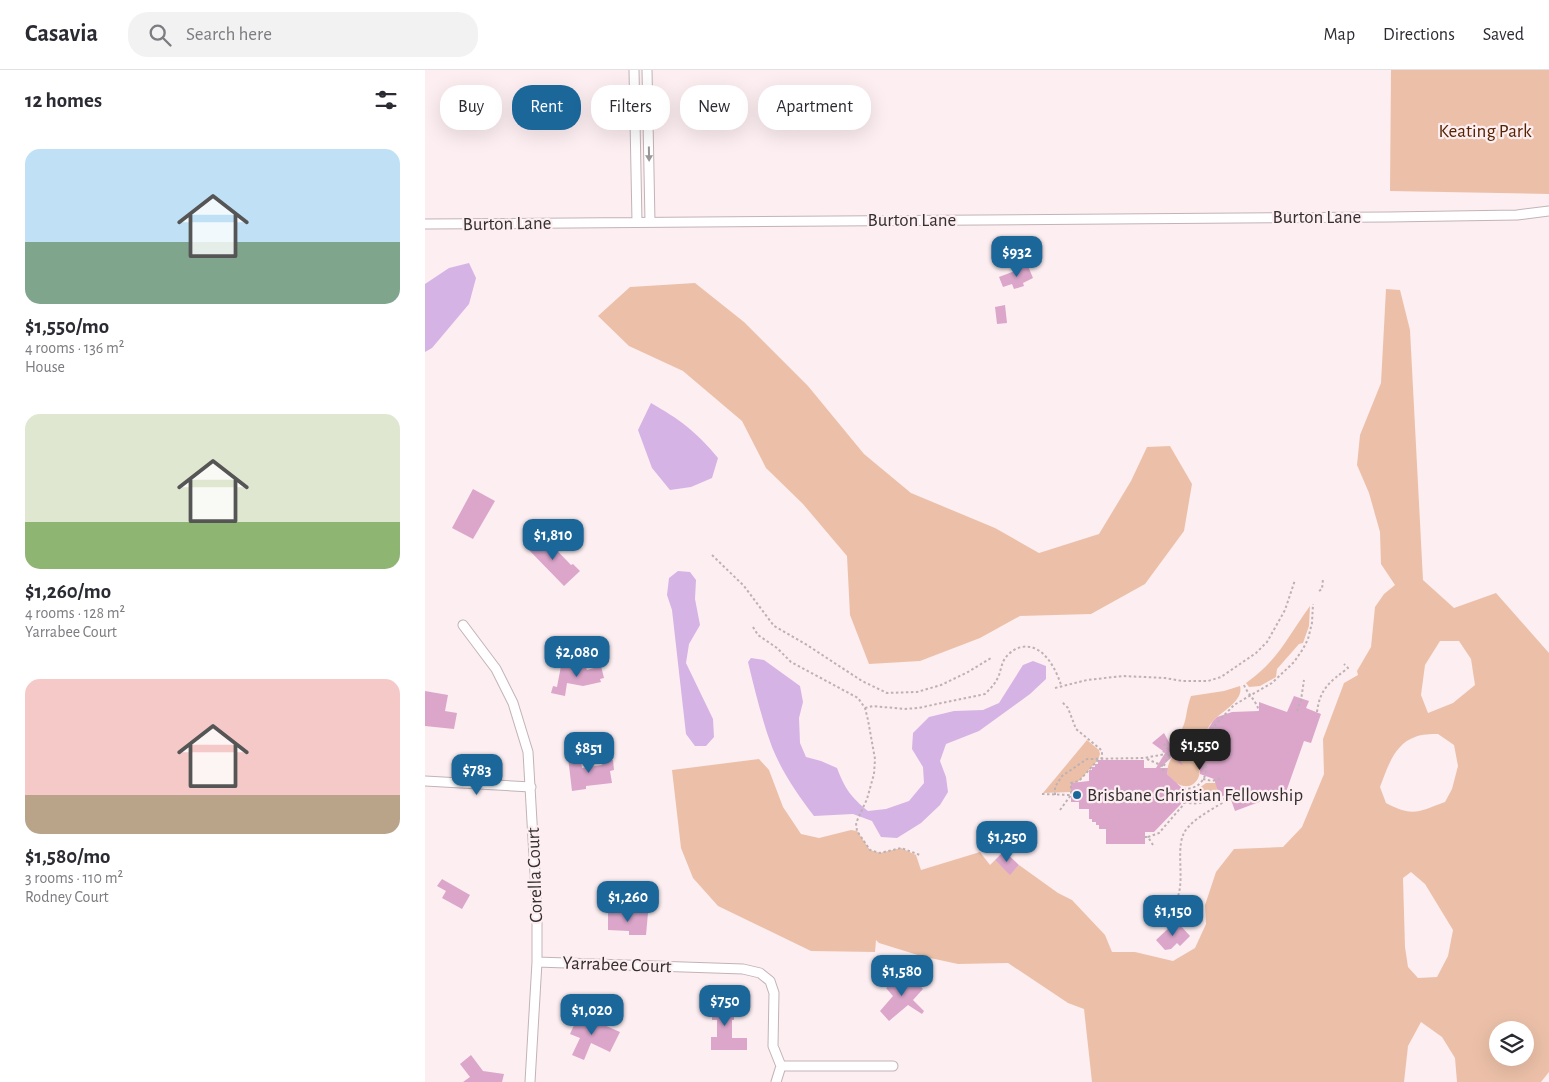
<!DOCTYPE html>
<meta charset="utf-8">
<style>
:root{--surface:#fff;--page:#f2f2f3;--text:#2b2b33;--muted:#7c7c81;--line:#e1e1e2;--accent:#1b679a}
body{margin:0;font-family:"Alegreya Sans",sans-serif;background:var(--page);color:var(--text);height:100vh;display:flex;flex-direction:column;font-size:19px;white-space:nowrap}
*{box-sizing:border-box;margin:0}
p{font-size:16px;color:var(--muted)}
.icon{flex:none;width:28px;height:28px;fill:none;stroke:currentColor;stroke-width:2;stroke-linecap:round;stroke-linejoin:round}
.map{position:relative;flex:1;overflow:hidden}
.drawer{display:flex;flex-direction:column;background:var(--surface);width:425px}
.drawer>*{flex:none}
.guide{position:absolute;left:15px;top:15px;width:475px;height:45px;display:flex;gap:10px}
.tools{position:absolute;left:1064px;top:951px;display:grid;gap:10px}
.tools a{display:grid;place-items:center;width:45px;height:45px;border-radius:50%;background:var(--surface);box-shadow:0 5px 20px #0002;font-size:25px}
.price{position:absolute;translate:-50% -42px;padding:0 11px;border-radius:10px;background:var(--accent);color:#fff;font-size:16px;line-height:32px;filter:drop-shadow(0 1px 2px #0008)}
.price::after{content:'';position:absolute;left:50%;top:30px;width:15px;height:11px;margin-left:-8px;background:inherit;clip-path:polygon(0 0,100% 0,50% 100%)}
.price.active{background:#222;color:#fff}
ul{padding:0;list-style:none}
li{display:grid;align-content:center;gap:10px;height:265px;padding:0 25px}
li span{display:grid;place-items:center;height:155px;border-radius:15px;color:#555}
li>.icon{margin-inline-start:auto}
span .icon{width:90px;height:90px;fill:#fffc;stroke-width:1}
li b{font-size:21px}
h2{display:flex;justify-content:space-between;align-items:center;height:60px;padding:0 25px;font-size:21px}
.tag{padding:0 18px;border-radius:20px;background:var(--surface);box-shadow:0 5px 20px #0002;font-size:18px;line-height:45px}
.tag.active{background:var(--accent);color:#fff}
header{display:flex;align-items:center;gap:30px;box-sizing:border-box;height:70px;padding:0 25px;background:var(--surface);border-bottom:1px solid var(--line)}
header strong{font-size:24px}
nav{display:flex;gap:28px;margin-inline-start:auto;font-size:18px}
.search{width:350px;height:45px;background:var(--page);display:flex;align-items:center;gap:12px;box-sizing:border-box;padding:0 18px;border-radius:20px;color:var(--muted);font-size:19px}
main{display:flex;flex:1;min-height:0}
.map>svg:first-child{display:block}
</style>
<header>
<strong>Casavia</strong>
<div class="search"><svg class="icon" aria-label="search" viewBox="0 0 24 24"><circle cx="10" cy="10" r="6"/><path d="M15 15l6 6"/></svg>Search here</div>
<nav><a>Map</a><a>Directions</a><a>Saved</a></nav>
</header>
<main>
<section class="drawer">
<h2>12 homes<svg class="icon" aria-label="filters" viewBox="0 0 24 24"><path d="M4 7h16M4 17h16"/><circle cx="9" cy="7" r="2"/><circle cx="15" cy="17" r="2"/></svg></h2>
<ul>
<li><span style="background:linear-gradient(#bfe0f5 60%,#7fa58c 0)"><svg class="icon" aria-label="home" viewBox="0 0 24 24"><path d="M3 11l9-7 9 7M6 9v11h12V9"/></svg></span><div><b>$1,550/mo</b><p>4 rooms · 136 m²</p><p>House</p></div></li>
<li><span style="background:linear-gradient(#dfe7d0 70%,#8fb573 0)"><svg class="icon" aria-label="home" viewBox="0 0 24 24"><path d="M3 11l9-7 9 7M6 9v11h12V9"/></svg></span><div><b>$1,260/mo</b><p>4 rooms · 128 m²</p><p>Yarrabee Court</p></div></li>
<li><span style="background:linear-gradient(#f6c9c9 75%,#b9a48a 0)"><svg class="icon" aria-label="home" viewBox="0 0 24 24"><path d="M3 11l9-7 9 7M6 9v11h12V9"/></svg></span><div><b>$1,580/mo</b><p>3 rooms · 110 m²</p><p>Rodney Court</p></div></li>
</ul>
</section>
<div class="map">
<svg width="1124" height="1012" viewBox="0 0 1124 1012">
<rect width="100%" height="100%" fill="#fdeef1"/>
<path fill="#ecc0a8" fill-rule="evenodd" d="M 966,0 L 1124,0 L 1124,124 L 965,121 Z
M 270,213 L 319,252 L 383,316 L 439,384 L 486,423 L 570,458 L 614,483 L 674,464 L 706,411 L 722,377 L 745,376 L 767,414 L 759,461 L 720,514 L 666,544 L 595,546 L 555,568 L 495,591 L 444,594 L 425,545 L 422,486 L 378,434 L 341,398 L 317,351 L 258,301 L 204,276 L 173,246 L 205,217 Z
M 961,219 L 975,220 L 985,260 L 998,510 L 1029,538 L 1071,523 L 1124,583 L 1124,1002 L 1116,1012 L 1032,1012 L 1030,988 L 1017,967 L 996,952 L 983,976 L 979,1012 L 667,1012 L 659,939 L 643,933 L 583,893 L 533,894 L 496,886 L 454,873 L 451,870 L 450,882 L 386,881 L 293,836 L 268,808 L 256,778 L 247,700 L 334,689 L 344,700 L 358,737 L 376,764 L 394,768 L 426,760 L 432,761 L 445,780 L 455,783 L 476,778 L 491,785 L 496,800 L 555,782 L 565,795 L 570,790 L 585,804 L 594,795 L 633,823 L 647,830 L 680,865 L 687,882 L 710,882 L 748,891 L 770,878 L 781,854 L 780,835 L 791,802 L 809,779 L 858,777 L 877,757 L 899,704 L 898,669 L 919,613 L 933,605 L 932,601 L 946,577 L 950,537 L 959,524 L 970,515 L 956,494 L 955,462 L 944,423 L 932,395 L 935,365 L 956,313 ZM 1015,571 L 1034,571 L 1046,589 L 1050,615 L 1028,633 L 1003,643 L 996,625 L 1000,595 ZM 1013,664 L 1029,675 L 1033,696 L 1027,719 L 1020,732 C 993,742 988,747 961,733 L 955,717 C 962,699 969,674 990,667 C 997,664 1006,664 1013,664 ZM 986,802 L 1000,814 L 1028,860 L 1023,886 L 1012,907 L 993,908 L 983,897 L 980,877 L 978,808 ZM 1072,960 L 1100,960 L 1100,988 L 1072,988 Z
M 885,536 L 884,556 L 878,573 L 874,574 L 852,599 L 851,607 L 835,616 L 824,617 L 821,613 C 853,591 863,566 885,536 Z
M 815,616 C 819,631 797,641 788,651 C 782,657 781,666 774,670 C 765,675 756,673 747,677 L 745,673 C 765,655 758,648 766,626 L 799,621 Z
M 662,670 L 674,680 L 675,684 L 673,690 L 654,711 L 646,714 L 646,722 L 618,723 Z
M 756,682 L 767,683 C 782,696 774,722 755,715 C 750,713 746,708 742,704 C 743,693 745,686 756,682 Z
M 781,713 L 793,713 L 795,725 L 776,732 L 764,731 L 770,721 Z"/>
<path fill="#d5b3e5" d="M 44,193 L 51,208 L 44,234 L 7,278 L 0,282 L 0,214 L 24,198 Z
M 226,333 C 254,349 272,362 293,388 L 287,408 L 266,417 L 245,420 L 227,398 L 213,360 Z
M 253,501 L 265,502 L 271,510 L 270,529 L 275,555 L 264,574 L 261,593 L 288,649 L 289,667 L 281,676 L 270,676 L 261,664 L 247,540 L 242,525 L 244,508 Z
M 326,588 L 339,590 L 375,616 L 378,632 L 374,648 L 375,673 L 381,687 L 396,691 L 412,698 C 420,719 426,727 443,741 L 461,739 L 484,731 L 499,713 L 498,697 L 487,679 L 488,663 L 504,647 L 529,641 L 558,640 L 574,633 L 598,595 L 608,591 L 621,596 L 621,609 L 605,624 L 554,661 L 521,674 L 515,691 L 521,707 L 523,722 L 515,735 L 496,753 L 472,768 L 456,767 L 447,751 L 428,744 L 389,746 C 373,725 357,702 347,677 C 337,650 330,621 323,592 Z"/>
<path fill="#dba6ca" d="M 603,196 L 608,208 L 598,213 L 599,216 L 589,219 L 587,214 L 578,217 L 574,207 Z
M 580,235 L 582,253 L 572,254 L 570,237 Z
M 48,419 L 70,431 L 48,469 L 27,458 Z
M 117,465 L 146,495 L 148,494 L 155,501 L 139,516 L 102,478 Z
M 142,594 L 153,597 L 160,595 L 162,600 L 176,596 L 179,608 L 175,609 L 176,612 L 158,616 L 142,613 L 140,626 L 126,623 L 128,616 L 132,617 L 136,596 L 142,597 Z
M 0,621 L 23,625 L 20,641 L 32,643 L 29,659 L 0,656 Z
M 869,626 L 884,631 L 881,638 L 896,644 L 886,673 L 879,671 L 861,722 L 810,741 L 804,724 L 795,727 L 789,709 L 775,704 L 775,692 L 772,687 L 767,683 L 753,682 L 751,683 L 758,696 L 747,687 L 735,698 L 743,698 L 742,704 L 756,717 L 756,734 L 729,762 L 720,762 L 720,774 L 681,774 L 681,759 L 674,759 L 674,755 L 671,755 L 671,752 L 667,752 L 667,749 L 664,749 L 664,739 L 654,739 L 654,732 L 646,732 L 646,713 L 664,711 L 664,700 L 667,700 L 667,697 L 670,697 L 670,694 L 673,694 L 673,690 L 719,690 L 719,698 L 731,698 L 740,683 L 737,682 L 738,681 L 727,673 L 739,663 L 745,674 L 755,674 L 754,671 L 759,672 L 764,670 L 763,674 L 779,674 L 779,679 L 781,680 L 780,668 L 782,661 L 788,651 L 792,647 L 807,642 L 834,641 L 834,632 L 862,642 Z
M 155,686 L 157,698 L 177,695 L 176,692 L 188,690 L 189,700 L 185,701 L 187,713 L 161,716 L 161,719 L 147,721 L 143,687 Z
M 579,781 L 594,795 L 585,805 L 570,790 Z
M 17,809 L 45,825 L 37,839 L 17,828 L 21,821 L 12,816 Z
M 183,842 L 223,843 L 221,865 L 204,865 L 204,861 L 183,860 Z
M 748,854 L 751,857 L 755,855 L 765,866 L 755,876 L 752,873 L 746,879 L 740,880 L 731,870 Z
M 484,907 L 487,907 L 498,919 L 488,930 L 499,941 L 497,944 L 483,935 L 464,951 L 455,941 L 468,926 L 461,918 L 472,908 L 477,913 Z
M 287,931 L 307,931 L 307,942 L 309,943 L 309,950 L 307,950 L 307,968 L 322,968 L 322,980 L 286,980 L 286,967 L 292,967 L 292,950 L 287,950 L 287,946 L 281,946 L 281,936 L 287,936 Z
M 154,944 L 195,962 L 185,982 L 166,973 L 159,990 L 147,985 L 155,968 L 145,964 Z
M 46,985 L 58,1001 L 79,1004 L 77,1012 L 38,1012 L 45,1007 L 35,994 Z"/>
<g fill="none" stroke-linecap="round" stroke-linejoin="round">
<defs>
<path id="street" d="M 209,0 L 212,152
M 222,0 L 225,152
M 0,154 L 963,147 L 1092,145 L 1124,141
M 38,555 L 71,599 L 88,633 L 103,682 L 112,839 L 112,892 L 105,1012
M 0,711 L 106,717
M 112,892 L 318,899 L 335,903 L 345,911 L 349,923 L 348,976 L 356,996 L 351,1012
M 356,996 L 468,996"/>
</defs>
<use href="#street" stroke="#c2b3b7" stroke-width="11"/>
<path stroke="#bdb1b3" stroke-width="2" stroke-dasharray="2.5 2.5" stroke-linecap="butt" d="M 287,485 L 319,516 L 349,556 L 382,575 L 437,611 L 462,623 L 492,622 L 516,615 L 543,602 L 566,588
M 894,521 L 897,519 L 898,509
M 328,557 L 333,565 L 352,578 L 366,592 L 433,628 L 440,638 L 443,650 L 450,689 L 449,704 L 442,729 L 431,753 L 432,761 L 445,780 L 455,783 L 476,778 L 495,785
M 819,615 C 823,625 831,630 834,641
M 630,618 L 662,610 L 698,606 L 740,608 L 757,611 L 783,611 L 796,607 L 831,583 L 842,572 L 860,540 L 870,510
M 440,638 L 448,636 L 479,639 L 493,638 L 560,624 C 566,618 571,613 574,605 C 576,599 577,592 581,587 C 585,582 591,578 597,577 C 618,573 631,599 636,615
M 872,641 L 876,630 L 879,610
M 892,642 C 895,618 905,612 923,598 L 919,594
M 764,678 L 780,670 L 790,655 L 809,635 L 847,613 L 869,592 L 878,579 L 883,569 L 887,553 L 888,534
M 722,689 L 738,696
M 738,701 C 745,657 796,684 777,711 C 772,718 765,719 756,719
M 778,709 L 787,711 L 797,708
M 617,724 L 645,725
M 630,725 L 630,717 L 637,706 L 662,689 L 719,688 L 746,683 L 738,673
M 759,732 C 776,737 787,727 803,729
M 635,740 L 646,725 L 646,713 L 654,711 L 673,690 L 677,688 L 677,681 L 674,678 L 651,659 L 643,638 L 636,631
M 720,767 L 723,767 L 728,775
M 723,767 L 734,763 L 759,734 L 759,719
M 731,843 C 771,838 747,786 759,763 C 766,749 792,737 805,728"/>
<use href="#street" stroke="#fff" stroke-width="9"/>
</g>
<defs><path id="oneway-solid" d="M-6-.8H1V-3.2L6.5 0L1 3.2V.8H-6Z" transform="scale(1.25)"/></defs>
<use fill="#9a9798" href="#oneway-solid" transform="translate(224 84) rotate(89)"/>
<circle fill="#1b679a" stroke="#fdeef1" stroke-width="2" cx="652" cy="725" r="5"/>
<g text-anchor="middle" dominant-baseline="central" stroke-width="4.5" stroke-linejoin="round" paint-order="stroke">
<g font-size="19" fill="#562401" stroke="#fdeef1">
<text x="1060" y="61">Keating Park</text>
</g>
<g font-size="19" fill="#342f30" stroke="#fdeef1">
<text x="892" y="147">Burton Lane</text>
<text x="487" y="150">Burton Lane</text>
<text transform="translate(82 154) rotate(-1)">Burton Lane</text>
<text transform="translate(110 805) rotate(-92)">Corella Court</text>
<text transform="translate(192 895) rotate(2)">Yarrabee Court</text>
</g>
<g font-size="19" fill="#342f30" stroke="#fdeef1" text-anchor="start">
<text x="662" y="725">Brisbane Christian Fellowship</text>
</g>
</g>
</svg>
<div class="tools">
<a><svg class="icon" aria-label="layers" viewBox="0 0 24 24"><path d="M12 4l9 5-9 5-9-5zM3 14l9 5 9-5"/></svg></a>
</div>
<b class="price" style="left:592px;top:208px">$932</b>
<b class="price" style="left:128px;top:491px">$1,810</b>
<b class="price" style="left:152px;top:608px">$2,080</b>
<b class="price active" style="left:775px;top:701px">$1,550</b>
<b class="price" style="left:164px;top:704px">$851</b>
<b class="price" style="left:52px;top:726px">$783</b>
<b class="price" style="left:582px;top:793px">$1,250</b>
<b class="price" style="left:203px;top:853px">$1,260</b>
<b class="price" style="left:748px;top:867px">$1,150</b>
<b class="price" style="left:477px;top:927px">$1,580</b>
<b class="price" style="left:300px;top:957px">$750</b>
<b class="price" style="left:167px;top:966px">$1,020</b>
<div class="guide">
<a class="tag">Buy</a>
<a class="tag active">Rent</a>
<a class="tag">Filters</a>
<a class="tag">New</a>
<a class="tag">Apartment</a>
</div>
</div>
</main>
